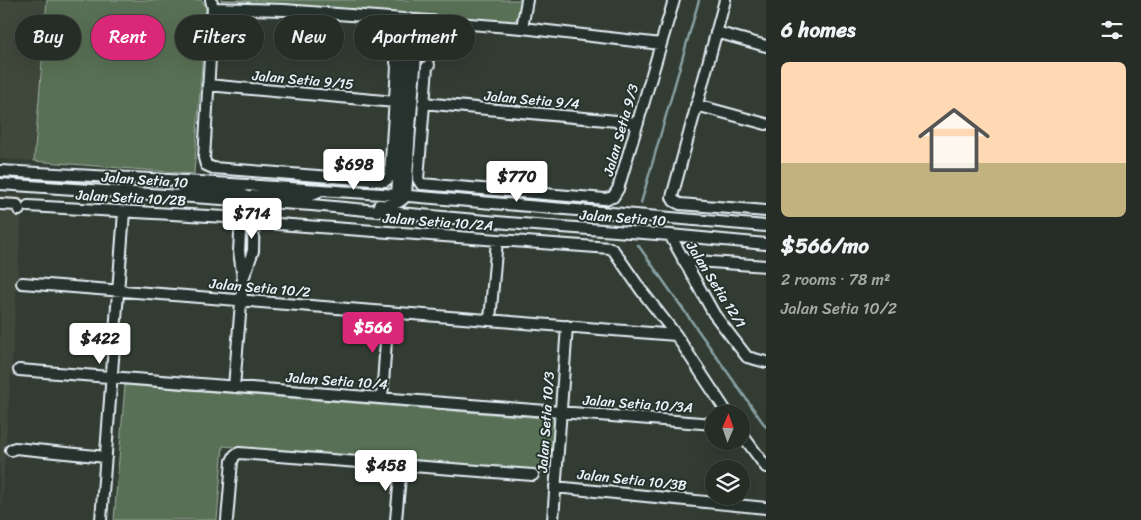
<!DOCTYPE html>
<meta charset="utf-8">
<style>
:root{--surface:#262d26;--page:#2e352e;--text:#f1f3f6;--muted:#a4a8a7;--line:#424943;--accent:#db2777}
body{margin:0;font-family:Sriracha,sans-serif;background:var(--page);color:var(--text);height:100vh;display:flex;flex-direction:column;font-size:19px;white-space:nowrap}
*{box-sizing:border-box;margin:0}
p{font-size:16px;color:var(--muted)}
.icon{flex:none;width:28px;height:28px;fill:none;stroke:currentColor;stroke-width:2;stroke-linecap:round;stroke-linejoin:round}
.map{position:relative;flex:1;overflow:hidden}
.panel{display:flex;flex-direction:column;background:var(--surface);width:375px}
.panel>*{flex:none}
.top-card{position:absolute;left:15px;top:15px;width:475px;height:45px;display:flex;gap:10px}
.needle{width:32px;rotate:2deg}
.fabs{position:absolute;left:705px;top:405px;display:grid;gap:10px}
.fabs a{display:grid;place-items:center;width:45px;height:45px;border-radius:50%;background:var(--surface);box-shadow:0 5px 20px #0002,0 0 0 1px var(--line);font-size:25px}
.price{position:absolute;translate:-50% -42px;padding:0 11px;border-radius:5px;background:#fff;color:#222;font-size:16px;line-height:32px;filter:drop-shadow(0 1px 2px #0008)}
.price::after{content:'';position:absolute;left:50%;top:30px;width:15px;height:11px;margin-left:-8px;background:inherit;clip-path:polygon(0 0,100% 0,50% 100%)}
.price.selected{background:var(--accent);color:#fff}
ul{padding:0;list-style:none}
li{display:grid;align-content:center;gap:10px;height:265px;padding:0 15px}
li+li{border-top:1px solid var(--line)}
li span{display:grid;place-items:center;height:155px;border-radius:8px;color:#555}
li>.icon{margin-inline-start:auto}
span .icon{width:90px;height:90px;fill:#fffc;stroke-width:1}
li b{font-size:21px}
h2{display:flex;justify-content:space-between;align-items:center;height:60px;padding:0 15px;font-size:21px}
.tag{padding:0 18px;border-radius:22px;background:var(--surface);box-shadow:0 5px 20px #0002,0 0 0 1px var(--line);font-size:18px;line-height:45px}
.tag.selected{background:var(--accent);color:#fff}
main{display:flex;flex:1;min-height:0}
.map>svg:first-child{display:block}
</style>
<main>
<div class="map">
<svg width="766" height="520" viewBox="0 0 766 520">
<rect width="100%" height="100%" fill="#323c33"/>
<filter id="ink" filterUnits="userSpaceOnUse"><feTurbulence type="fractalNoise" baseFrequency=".02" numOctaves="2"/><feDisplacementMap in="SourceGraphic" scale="10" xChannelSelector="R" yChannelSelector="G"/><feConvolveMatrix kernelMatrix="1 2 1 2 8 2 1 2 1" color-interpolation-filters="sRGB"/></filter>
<g filter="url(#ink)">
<path fill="#41473b" d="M 0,0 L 47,0 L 34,161 L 0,159 Z
M 0,195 L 23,196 L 12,362 L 0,520 Z"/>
<path fill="#597054" stroke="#a0b0a6" d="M 47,0 L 202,0 L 206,9 L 194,174 L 34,161 Z
M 221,0 L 521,0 L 518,17 L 513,22 Z
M 125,385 L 555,419 L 551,472 L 223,446 L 217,520 L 114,520 Z"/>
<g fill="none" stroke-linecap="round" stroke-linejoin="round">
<path stroke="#89a2a5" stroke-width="2.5" d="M 641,203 L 699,0
M 638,245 L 766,427"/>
<defs>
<path id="minor" d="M 211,0 L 213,8 L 204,158 L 206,165 L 213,168 L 385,181 L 389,178 L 390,175 L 397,67 L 396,62
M 725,0 L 672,197 L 674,201 L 680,204 L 766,211
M 213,8 L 284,10 L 522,28 L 661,44
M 522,28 L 527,0
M 716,32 L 766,46
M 429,65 L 427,67 L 418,179 L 421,184 L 605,199 L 613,197 L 618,189 L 674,0
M 208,85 L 395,102
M 423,103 L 638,123
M 696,105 L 766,124
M 0,171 L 169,180 L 397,195 L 766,226
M 0,184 L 312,205 L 508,223 L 670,235 L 766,244
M 180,186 L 201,190 L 238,192 L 242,194 L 254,202 L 253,251 L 244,276
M 400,199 L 397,195 L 409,19
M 0,204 L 17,205 L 19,210
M 379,205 C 391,206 399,204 406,196 L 410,128 L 419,20
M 28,206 L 226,217 L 232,219
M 264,223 L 610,248 L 614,251 L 641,290 L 676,335 L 728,414
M 670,235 L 714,314 L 747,357 L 766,362
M 683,260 L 766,266
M 22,283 L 676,335
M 490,320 L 497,240
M 19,370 L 714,424
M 234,387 L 243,279 L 239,251 L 242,201 C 247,199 252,196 257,195 C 276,192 299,203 317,193
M 382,398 L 388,312
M 741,433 L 766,467
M 11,450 L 15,448 L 106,457
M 555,487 L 766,508
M 101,520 L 124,212
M 227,520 L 232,461 L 235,455 L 239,453 L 533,475
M 396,520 L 401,465
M 553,520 L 567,326"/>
</defs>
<use href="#minor" stroke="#e8f1f8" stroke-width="14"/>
<use href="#minor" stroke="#26332d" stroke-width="10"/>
</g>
</g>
<g text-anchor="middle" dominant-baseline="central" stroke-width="4" stroke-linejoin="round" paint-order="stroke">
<g font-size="14" fill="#e8f1f8" stroke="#26332d">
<text transform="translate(303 80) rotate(5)">Jalan Setia 9/15</text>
<text transform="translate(532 100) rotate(5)">Jalan Setia 9/4</text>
<text transform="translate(621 130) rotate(-74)">Jalan Setia 9/3</text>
<text transform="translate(145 180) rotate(4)">Jalan Setia 10</text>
<text transform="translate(131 198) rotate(3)">Jalan Setia 10/2B</text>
<text transform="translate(623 218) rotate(4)">Jalan Setia 10</text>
<text transform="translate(438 222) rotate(4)">Jalan Setia 10/2A</text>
<text transform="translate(716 285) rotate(58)">Jalan Setia 12/1</text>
<text transform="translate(260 288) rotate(5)">Jalan Setia 10/2</text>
<text transform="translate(337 381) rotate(4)">Jalan Setia 10/4</text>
<text transform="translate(638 404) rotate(4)">Jalan Setia 10/3A</text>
<text transform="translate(546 422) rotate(-86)">Jalan Setia 10/3</text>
<text transform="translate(632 480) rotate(6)">Jalan Setia 10/3B</text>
</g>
</g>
</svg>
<div class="fabs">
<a><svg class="needle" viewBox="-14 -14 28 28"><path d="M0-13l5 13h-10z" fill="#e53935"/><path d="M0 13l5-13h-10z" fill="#a4a8a7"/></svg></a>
<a><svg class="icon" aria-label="layers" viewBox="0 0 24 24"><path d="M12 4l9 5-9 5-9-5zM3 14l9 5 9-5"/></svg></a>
</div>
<b class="price" style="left:354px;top:191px">$698</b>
<b class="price" style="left:517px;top:203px">$770</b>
<b class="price" style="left:252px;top:240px">$714</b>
<b class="price selected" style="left:373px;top:354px">$566</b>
<b class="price" style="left:100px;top:365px">$422</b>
<b class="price" style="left:386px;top:492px">$458</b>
<div class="top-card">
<a class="tag">Buy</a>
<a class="tag selected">Rent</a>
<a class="tag">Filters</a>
<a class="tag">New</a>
<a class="tag">Apartment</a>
</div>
</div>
<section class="panel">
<h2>6 homes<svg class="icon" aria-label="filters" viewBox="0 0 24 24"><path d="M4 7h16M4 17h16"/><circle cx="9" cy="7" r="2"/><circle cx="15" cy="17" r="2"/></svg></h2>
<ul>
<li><span style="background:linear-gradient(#ffd9b3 65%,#c2b280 0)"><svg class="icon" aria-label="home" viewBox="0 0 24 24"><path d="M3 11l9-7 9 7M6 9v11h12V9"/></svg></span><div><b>$566/mo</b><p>2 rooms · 78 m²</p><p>Jalan Setia 10/2</p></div></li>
</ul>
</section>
</main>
